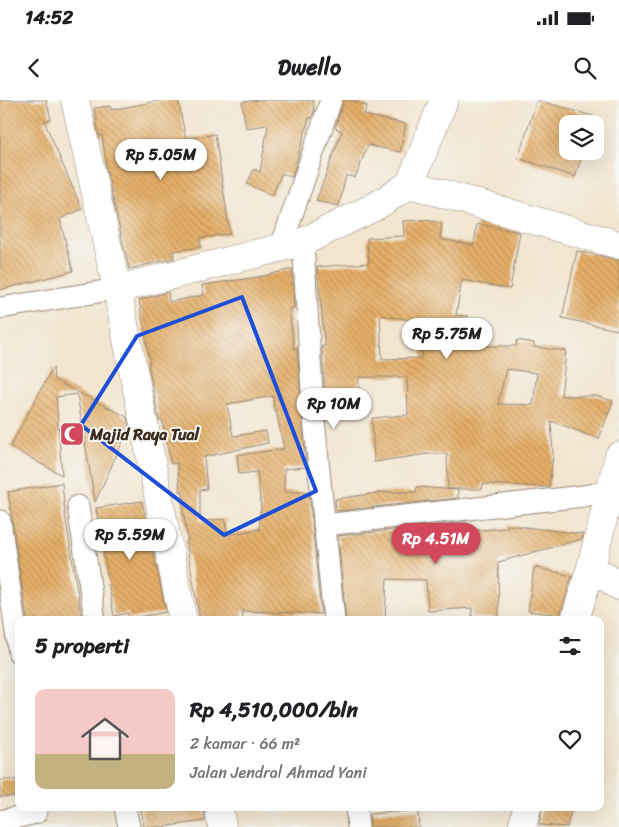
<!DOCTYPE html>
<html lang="id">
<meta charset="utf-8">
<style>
:root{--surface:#fff;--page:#f6f6f6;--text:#202124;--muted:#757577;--line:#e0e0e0;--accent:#d1495b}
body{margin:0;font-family:Sriracha,sans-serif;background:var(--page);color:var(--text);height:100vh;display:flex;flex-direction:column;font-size:19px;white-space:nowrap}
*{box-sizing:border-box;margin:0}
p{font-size:16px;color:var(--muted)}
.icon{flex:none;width:28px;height:28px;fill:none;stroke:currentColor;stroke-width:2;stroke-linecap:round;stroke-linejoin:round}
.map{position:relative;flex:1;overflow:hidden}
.details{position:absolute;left:15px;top:516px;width:589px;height:195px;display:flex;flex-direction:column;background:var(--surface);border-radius:10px;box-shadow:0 5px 20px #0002}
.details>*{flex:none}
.controls{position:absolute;left:559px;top:15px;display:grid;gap:10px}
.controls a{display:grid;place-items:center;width:45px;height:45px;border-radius:10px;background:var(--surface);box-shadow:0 5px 20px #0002;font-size:25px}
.price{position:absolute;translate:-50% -42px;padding:0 11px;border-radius:18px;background:#fff;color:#222;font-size:16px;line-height:32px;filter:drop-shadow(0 1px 2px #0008)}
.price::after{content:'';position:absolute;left:50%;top:30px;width:15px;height:11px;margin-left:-8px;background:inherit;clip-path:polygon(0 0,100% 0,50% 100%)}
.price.on{background:var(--accent);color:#fff}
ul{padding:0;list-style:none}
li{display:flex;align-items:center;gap:15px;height:125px;padding:0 20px}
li+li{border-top:1px solid var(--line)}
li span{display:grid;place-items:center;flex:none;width:140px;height:100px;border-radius:10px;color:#555}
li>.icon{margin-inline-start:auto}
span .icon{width:60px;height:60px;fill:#fffc;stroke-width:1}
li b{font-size:21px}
h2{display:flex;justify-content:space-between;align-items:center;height:60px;padding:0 20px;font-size:21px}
.status{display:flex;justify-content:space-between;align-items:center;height:35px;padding:0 25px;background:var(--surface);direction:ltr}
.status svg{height:14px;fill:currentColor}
header{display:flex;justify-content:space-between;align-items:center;height:65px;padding:0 20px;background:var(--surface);font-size:22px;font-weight:700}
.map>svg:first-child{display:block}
</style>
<div class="status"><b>14:52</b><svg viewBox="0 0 49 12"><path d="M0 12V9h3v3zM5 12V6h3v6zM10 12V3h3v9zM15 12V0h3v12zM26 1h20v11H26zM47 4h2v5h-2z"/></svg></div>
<header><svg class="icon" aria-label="back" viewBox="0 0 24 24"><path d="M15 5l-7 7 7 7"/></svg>Dwello<svg class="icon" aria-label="search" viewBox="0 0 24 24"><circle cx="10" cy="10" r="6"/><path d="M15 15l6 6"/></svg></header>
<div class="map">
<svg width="619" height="727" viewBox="0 0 619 727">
<defs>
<pattern id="building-back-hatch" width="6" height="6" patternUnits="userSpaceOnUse" patternTransform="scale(1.25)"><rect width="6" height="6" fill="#e5af68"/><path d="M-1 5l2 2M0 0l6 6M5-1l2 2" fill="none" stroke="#bb8f55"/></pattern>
</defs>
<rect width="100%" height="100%" fill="#f6f6f2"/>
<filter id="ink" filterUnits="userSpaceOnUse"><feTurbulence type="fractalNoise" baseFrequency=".02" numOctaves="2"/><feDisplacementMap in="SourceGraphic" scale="10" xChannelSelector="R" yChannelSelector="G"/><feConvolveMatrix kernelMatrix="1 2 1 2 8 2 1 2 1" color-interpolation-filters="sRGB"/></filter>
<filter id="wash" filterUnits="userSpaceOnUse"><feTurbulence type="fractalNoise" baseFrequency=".0096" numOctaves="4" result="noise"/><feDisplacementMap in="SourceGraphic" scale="20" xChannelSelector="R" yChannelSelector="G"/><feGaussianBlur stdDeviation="1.12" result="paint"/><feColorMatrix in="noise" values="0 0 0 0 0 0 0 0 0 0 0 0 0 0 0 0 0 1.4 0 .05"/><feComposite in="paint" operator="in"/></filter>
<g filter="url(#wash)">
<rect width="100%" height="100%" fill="#f2e5cf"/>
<g id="blocks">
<path fill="url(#building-back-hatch)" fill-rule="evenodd" d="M 0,0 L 46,0 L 51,19 L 44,21 L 82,109 L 60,119 L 73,171 L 0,190 Z
M 162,0 L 178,0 L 186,39 L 215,34 L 230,134 L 200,138 L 201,147 L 173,151 L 174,158 L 129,169 L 107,73 L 102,35 L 99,36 L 94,8 L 110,6 L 111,10 Z
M 258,0 L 313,0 L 314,11 L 311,19 L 309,18 L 292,77 L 282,73 L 272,96 L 247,84 L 254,69 L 260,72 L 268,25 L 246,28 L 242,2 Z
M 344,0 L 351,0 L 367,6 L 364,15 L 406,24 L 400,52 L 368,45 L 355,78 L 346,75 L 339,106 L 316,101 L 342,31 L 335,28 Z
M 537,0 L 596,17 L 593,24 L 568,24 L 568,51 L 584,51 L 575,77 L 518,58 Z
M 425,120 L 442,123 L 440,139 L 474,145 L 477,124 L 520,132 L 510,189 L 462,180 L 456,215 L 468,216 L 464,246 L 516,246 L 517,240 L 534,243 L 534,247 L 566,251 L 561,296 L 597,296 L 613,301 L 599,339 L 551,321 L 553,356 L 549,387 L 483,384 L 482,389 L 448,389 L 447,354 L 427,354 L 374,362 L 372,318 L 408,315 L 407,277 L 359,277 L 358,306 L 326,306 L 326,311 L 322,246 L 325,246 L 317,167 L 369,163 L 367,138 L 404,136 L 403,121 ZM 380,215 L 423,222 L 422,258 L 382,259 ZM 506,269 L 537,273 L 533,305 L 498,304 Z
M 577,151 L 619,160 L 619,219 L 617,230 L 562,218 Z
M 292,169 L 294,208 L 289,209 L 294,249 L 297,248 L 306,367 L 284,369 L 284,392 L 309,392 L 321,514 L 242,511 L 243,520 L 200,520 L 186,441 L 188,441 L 183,411 L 183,391 L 180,392 L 177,363 L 171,364 L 162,320 L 159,321 L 148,263 L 150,263 L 139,200 L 168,192 L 169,202 L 204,195 L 202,185 L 259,177 ZM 273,296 L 274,310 L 276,310 L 284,349 L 237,355 L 239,374 L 257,372 L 261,409 L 259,429 L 227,435 L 225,419 L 200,421 L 200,390 L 207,389 L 204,357 L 268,343 L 266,331 L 233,336 L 227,304 Z
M 53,267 L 54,280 L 127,317 L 129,328 L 95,402 L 77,294 L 56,297 L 62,375 L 10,347 Z
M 62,383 L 65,414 L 82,520 L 27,520 L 8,392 Z
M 417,387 L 458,390 L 458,398 L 336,411 L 335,399 L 385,392 L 416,392 Z
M 142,401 L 166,512 L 129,519 L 128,513 L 114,516 L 96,408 Z
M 467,422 L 468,431 L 507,428 L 507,425 L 583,434 L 582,439 L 498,462 L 499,518 L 472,518 L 472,508 L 428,511 L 426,480 L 387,479 L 385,520 L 346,520 L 338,436 Z
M 534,467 L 572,476 L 560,515 L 528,511 Z
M 0,680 L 19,680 L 19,696 L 0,697 Z
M 141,708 L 204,708 L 205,721 L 162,727 L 144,727 Z
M 542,708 L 572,708 L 567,727 L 539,725 Z
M 418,710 L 419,727 L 370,727 L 369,714 Z"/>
</g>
</g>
<g filter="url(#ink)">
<use href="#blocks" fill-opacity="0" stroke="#968876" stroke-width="1"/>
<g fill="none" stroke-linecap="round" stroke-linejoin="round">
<defs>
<path id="street" d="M 303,142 L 313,309 L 334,520
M 281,147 L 331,0
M 0,208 L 117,189
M 78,406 L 95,520
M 0,421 L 19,553
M 324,425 L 584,396 L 619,389
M 125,708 L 129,727
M 356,708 L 358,727
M 0,721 L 36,713"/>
<path id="secondary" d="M 410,84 L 619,145
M 591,467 L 619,486
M 575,520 L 591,467 L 619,356
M 522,727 L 527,708"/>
<path id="highway" d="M 75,0 L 117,189 L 183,520
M 117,189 L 303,142 L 376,106 L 410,84 L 444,0
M 219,708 L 222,727"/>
</defs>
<use href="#street" stroke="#968876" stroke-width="23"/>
<use href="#secondary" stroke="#968876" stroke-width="29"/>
<use href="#highway" stroke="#968876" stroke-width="29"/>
<use href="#street" stroke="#fff" stroke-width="21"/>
<use href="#secondary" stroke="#fff" stroke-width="28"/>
<use href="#highway" stroke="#fff" stroke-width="28"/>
</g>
</g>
<path fill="none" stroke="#1d4ed8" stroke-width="4" stroke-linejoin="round" d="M 242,197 L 316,391 L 224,435 L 81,325 L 137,236 Z"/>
<defs>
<symbol id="mosque-square" viewBox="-11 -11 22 22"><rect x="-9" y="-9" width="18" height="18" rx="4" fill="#d1495b" stroke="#f6f6f2"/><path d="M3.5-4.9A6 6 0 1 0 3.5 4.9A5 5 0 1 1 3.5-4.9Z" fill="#fff"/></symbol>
</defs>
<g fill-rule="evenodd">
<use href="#mosque-square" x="58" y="320" width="28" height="28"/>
</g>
<g text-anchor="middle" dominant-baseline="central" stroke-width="4" stroke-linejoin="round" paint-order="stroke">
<g font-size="16" font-weight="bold" fill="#3b2a1e" stroke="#f6f6f2" text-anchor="start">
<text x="90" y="334">Majid Raya Tual</text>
</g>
</g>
</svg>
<div class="controls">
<a><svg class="icon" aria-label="layers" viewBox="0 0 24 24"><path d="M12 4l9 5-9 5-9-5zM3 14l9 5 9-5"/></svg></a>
</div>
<b class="price" style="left:161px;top:81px">Rp 5.05M</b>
<b class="price" style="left:447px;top:260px">Rp 5.75M</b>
<b class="price" style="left:334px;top:330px">Rp 10M</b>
<b class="price" style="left:130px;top:461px">Rp 5.59M</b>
<b class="price on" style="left:436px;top:465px">Rp 4.51M</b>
<section class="details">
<h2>5 properti<svg class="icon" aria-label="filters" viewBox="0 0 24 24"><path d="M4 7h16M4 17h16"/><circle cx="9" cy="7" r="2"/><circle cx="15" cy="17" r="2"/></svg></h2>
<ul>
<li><span style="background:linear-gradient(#f6c9c9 65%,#c2b280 0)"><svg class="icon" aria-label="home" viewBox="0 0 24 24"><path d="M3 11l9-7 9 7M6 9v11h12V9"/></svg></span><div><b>Rp 4,510,000/bln</b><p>2 kamar · 66 m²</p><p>Jalan Jendral Ahmad Yani</p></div><svg class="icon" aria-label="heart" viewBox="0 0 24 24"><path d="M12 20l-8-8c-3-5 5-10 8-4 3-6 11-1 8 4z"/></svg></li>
</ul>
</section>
</div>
